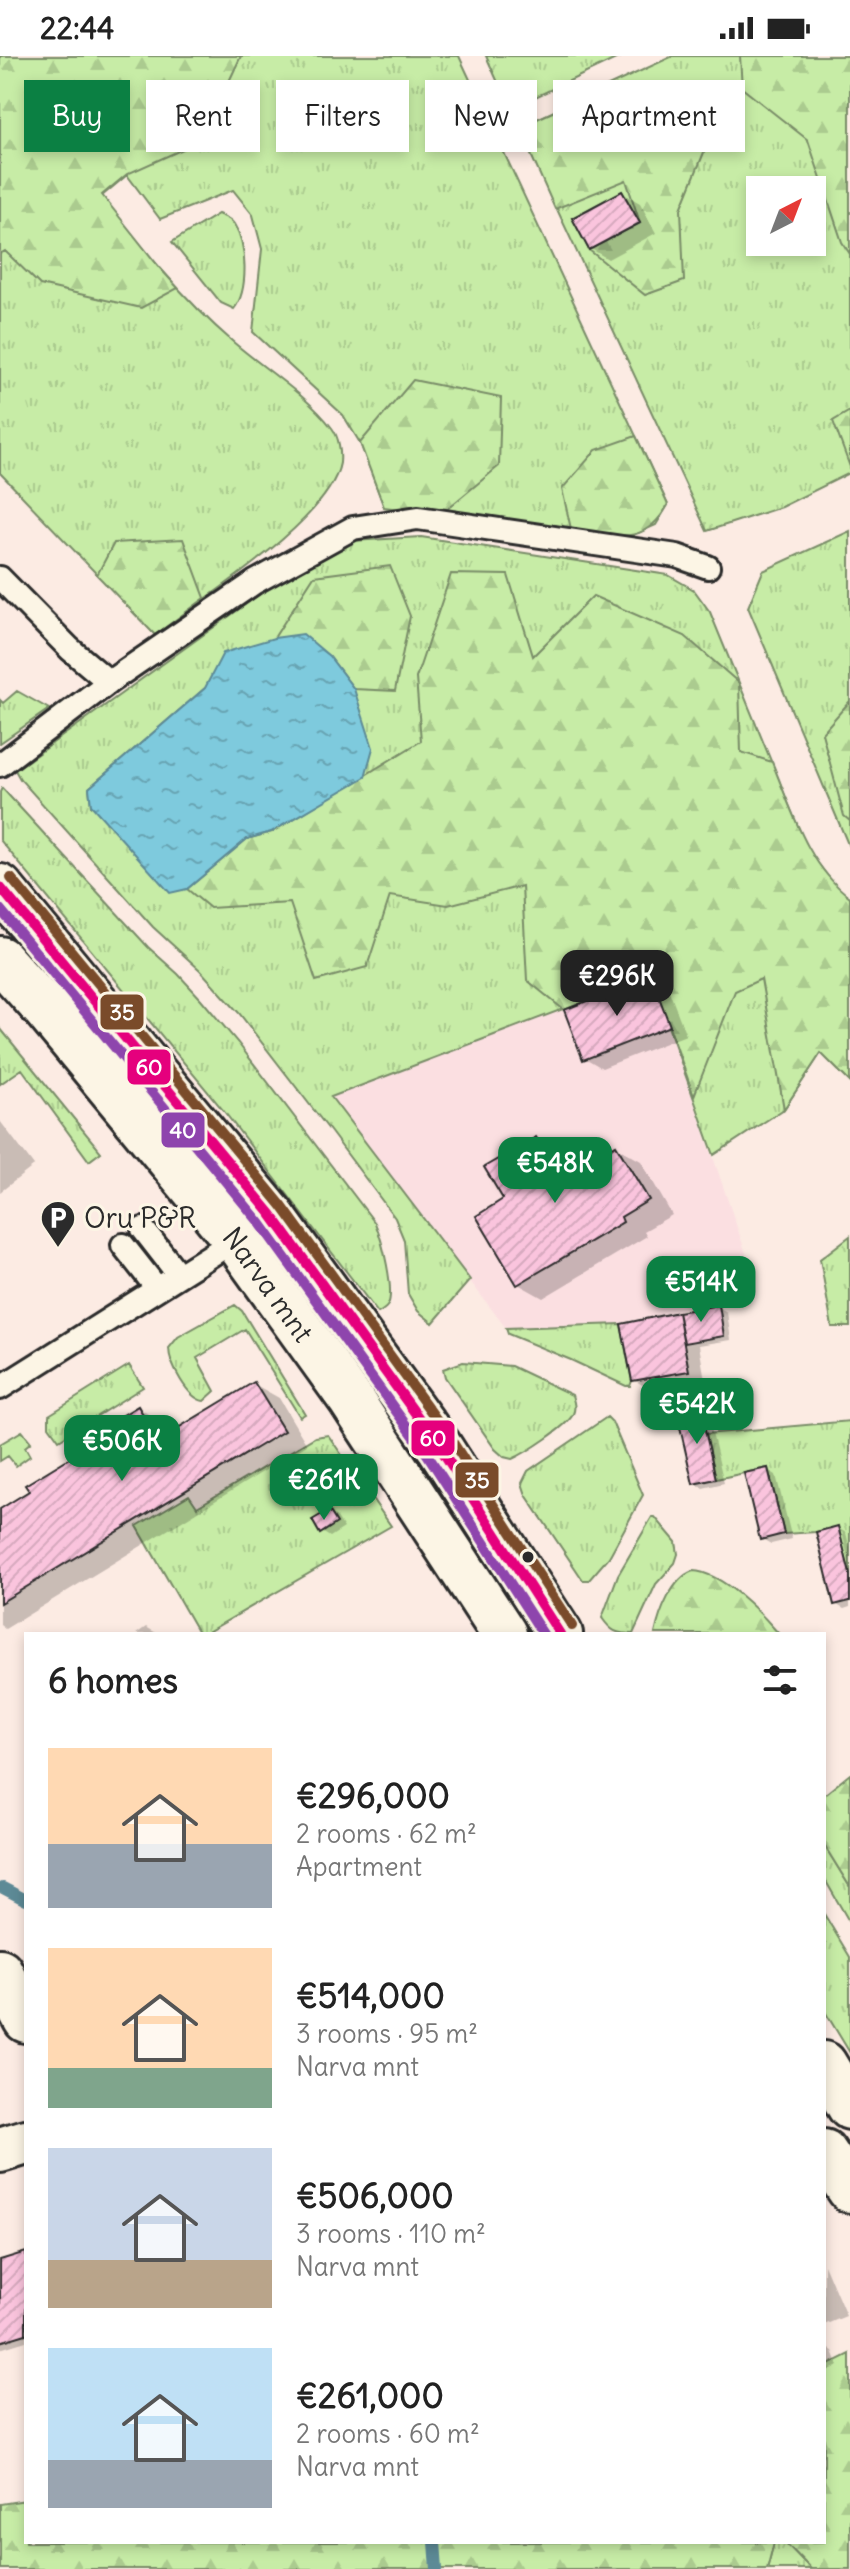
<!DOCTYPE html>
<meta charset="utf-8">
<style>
:root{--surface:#fff;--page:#f6f6f6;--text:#222;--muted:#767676;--accent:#0b8043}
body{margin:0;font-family:Delius,sans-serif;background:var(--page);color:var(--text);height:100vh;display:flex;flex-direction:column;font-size:30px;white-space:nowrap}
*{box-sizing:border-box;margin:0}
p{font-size:26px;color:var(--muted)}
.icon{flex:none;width:44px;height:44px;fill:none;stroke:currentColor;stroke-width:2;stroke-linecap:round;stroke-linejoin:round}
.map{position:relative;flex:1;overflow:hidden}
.panel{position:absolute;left:24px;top:1576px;width:802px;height:912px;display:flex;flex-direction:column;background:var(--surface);border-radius:0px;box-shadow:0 4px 12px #0003}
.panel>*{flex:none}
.top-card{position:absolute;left:24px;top:24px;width:802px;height:72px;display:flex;gap:16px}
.needle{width:52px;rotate:42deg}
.fabs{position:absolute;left:746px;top:120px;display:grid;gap:16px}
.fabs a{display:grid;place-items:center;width:80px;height:80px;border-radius:0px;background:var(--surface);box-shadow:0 4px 12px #0003;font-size:40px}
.price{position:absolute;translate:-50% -68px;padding:0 18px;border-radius:16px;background:var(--accent);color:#fff;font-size:26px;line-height:52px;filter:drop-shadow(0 2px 4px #0008)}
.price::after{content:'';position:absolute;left:50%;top:48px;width:24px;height:18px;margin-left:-12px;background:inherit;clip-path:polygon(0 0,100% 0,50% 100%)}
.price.selected{background:#222;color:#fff}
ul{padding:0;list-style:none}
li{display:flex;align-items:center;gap:24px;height:200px;padding:0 24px}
li span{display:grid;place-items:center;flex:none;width:224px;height:160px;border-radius:0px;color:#555}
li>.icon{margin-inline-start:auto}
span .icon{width:96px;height:96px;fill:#fffc;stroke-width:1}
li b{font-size:34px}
h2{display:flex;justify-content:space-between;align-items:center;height:96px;padding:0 24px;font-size:34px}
.tag{padding:0 28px;border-radius:0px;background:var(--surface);box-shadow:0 4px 12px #0003;font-size:28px;line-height:72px}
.tag.selected{background:var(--accent);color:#fff}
.status{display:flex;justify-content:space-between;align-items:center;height:56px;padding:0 40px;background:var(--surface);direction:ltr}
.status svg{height:22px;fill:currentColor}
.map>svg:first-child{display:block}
</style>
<div class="status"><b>22:44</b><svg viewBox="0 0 49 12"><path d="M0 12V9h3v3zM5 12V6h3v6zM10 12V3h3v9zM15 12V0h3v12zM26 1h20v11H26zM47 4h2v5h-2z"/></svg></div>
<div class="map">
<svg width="850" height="2513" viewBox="0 0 850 2513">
<defs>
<pattern id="grass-tufts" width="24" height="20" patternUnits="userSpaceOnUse" patternTransform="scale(2)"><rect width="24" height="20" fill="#c7eca6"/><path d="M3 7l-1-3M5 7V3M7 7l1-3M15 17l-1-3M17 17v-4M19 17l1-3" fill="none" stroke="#abcb8f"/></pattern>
<pattern id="forest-firs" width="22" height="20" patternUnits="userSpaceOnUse" patternTransform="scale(2)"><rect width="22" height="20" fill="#c7eca6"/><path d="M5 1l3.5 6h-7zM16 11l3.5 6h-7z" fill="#abcb8f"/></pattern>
<pattern id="water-ripples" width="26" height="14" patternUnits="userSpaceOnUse" patternTransform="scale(2)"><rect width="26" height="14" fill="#7ecadd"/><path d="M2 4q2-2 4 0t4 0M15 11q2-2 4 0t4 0" fill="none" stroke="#67a4b3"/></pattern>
<pattern id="building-hatch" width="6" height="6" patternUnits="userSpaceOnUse" patternTransform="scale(2)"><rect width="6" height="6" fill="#fac4dd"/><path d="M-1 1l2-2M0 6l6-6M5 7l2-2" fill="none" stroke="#d6a9be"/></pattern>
</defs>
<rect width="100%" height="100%" fill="#fcebe3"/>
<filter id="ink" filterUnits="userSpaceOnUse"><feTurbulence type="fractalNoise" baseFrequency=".0125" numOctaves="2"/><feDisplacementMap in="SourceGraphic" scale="16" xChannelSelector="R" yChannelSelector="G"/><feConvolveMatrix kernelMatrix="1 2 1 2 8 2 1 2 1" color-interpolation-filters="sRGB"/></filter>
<g filter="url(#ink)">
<path fill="#fbdfe1" d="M 651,920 L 751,1212 L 678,1256 L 621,1268 L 506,1272 L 330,1042 Z"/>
<path fill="url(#grass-tufts)" stroke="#798c68" stroke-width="2" fill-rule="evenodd" d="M 0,0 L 459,0 L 668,449 L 656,469 L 631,480 L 384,451 L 360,387 L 343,359 L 253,276 L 262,193 L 253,159 L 233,134 L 160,163 L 127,119 L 102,140 C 142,191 182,242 232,285 C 264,313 306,338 332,372 C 339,381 341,396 340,407 C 330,464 201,544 155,579 L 0,417 Z
M 486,0 L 622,0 L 510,53 Z
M 673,0 L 850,0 L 850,417 L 781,451 L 707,475 L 521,76 L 526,68 ZM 760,134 L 812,134 L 812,186 L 760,186 ZM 622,135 L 640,167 L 589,194 L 572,162 Z
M 218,158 C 224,161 230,162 234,168 C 247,188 249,234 234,253 L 221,247 L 172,186 Z
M 850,475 L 850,793 L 748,551 L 763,515 Z
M 421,481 L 668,519 L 694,534 L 710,556 L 807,793 L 837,832 L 850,841 L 850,1026 L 821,997 L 784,1053 L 714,1099 L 650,920 L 331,1041 L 470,1224 L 433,1267 L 418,1255 L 408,1238 L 404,1184 L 395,1162 L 330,1075 L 239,957 L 200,914 L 153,871 L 20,723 L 15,714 L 299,510 L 351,485 ZM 205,632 L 91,750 L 89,732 Z
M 17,635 L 49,653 L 0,687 L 0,644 L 3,647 Z
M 2,732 L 148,891 L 178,918 L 201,943 L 238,987 L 375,1167 C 382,1183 395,1234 388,1249 C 386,1252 382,1255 378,1257 L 223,1054 L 0,784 L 0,736 Z
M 0,972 L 101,1096 L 89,1105 L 22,1013 L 0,1028 Z
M 850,1180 L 850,1271 L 832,1271 L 820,1203 Z
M 235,1249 L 242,1255 L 305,1358 L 300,1361 L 245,1273 L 197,1302 L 215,1335 L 204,1345 C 188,1343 169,1308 169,1292 L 178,1281 Z
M 621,1268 L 632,1325 L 630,1330 L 626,1330 L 571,1304 L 508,1278 L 506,1272 Z
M 463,1306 L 511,1310 L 572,1339 C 574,1346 576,1351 573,1358 C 568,1370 526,1397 512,1403 L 504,1401 L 495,1393 L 445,1321 L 443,1313 Z
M 129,1309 L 143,1331 L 59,1384 L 49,1370 L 49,1359 Z
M 607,1361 L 612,1366 L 643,1439 L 609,1501 L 589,1524 L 583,1524 L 526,1439 L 522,1427 L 528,1415 Z
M 850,1365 L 850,1518 L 838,1471 L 816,1476 L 784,1478 L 768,1412 L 716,1423 L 706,1378 Z
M 22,1375 L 31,1386 L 25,1391 L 30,1400 L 16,1410 L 8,1400 L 0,1405 L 0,1388 Z
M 328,1379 L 391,1470 L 204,1578 L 199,1578 L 137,1470 L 189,1439 L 197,1451 L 315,1381 Z
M 652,1461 L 655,1461 L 676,1486 L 678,1498 L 675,1507 L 656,1528 L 633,1578 C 616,1578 611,1575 602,1562 L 618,1519 Z
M 824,1789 L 850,1831 L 850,1867 L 824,1822 Z
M 824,1858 L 850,1901 L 850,1997 L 824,1954 Z
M 774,2486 L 785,2486 L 811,2513 L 767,2513 Z"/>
<path fill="url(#forest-firs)" stroke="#798c68" stroke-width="2" d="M 0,0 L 241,0 L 201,85 L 127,118 L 102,139 L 159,211 L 178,232 L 141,252 L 40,229 L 5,195 L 0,198 Z
M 740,0 L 850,0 L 850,198 L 842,186 L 808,84 L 742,32 Z
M 557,54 L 596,72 L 666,55 L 707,89 L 681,153 L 684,225 L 645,239 L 589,194 L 640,167 L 626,124 L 555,153 L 521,76 L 526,68 Z
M 413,324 L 501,342 L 499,410 L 441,458 L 384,451 L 360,387 Z
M 850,355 L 850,411 L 833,365 Z
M 636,380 L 668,449 C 643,493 615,478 571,473 L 562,433 L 596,394 Z
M 183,483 L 205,542 L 155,579 L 97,519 L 114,487 Z
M 390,510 L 410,560 L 395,635 L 354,633 L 329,600 L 274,582 L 314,520 Z
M 451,518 L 508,519 L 533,600 L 593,540 L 685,580 L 739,627 L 741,696 L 772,706 C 792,754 807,809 850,841 L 850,1026 L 821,997 L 784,1053 L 761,923 L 735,935 L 694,1040 L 651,920 L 564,954 L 527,924 L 522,830 L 448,849 L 390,840 L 367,911 L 316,925 L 290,847 L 210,852 L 187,833 L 247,783 L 272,776 L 421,685 L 416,622 Z
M 850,645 L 850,765 L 844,760 L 822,677 Z
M 693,1515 C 722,1516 761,1557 779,1578 L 655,1578 C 659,1558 672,1522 693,1515 Z
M 850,1718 L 850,1831 L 824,1789 L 824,1739 Z
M 850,2298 L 850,2513 L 811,2513 L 785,2486 L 824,2486 L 824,2311 Z
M 26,2444 L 26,2486 L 774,2486 L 767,2513 L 0,2513 L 0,2448 Z"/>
<path fill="url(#water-ripples)" stroke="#5d8a96" stroke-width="2" d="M 303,578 L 329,600 L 354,633 L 373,692 L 365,721 L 271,776 L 247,783 L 187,833 L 170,837 L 91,749 L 89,732 L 205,632 L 223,597 L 274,582 Z"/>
<path fill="#0003" d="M 622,137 L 640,147 L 656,177 L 608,203 L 591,193 Z
M 651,922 L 668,932 L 686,979 L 602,1012 L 585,1002 Z
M 0,1065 L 34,1110 L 0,1136 Z
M 536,1083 L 560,1097 L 567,1108 L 582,1099 L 593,1105 L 616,1091 L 641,1105 L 672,1159 L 644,1175 L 647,1180 L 543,1242 L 518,1228 L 506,1144 Z
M 718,1251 L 727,1256 L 731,1284 L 699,1289 L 705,1324 L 651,1334 L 634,1324 L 623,1269 Z
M 254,1328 L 279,1342 L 307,1389 L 5,1573 L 0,1569 L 0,1456 L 87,1394 L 138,1352 L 163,1367 L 170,1379 Z
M 700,1354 L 708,1359 L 724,1427 L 703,1432 L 695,1427 Z
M 768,1414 L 776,1419 L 792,1483 L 771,1488 L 762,1483 Z
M 329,1456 L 337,1461 L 344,1472 L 330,1481 L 322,1476 Z
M 838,1472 L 846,1477 L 850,1492 L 850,1510 L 842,1476 L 838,1476 L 850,1526 L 850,1551 L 844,1553 L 835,1548 L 818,1478 Z
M 146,1571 L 158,1578 L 136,1578 Z
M 26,2198 L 26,2285 L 0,2293 L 0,2207 Z
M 824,2208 L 846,2260 L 824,2269 Z
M 824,2290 L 833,2295 L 839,2310 L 824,2316 Z"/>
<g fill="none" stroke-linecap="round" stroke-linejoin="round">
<path stroke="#5d8a96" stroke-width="12" d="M 3,1832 L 26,1844
M 435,2486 L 437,2513"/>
</g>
<path fill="url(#building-hatch)" stroke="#2b2b2b" stroke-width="2" d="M 622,135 L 640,167 L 589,194 L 572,162 Z
M 651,920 L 670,970 L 583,1004 L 564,954 Z
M 536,1081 L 555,1113 L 582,1097 L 588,1106 L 616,1089 L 649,1144 L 621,1161 L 623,1166 L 517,1229 L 476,1160 L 503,1143 L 484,1111 Z
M 719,1249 L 724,1280 L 684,1287 L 678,1256 Z
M 678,1256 L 689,1315 L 632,1325 L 621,1268 Z
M 254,1326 L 284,1375 L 0,1547 L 0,1453 L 29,1435 L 25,1429 L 84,1393 L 79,1386 L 138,1350 L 158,1384 Z
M 700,1352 L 716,1423 L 693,1428 L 677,1358 Z
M 768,1412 L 784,1478 L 760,1484 L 744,1417 Z
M 329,1454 L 337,1467 L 320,1478 L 312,1464 Z
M 838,1470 L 850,1518 L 850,1545 L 834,1549 L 816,1476 Z
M 26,2196 L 26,2278 L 0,2286 L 0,2204 Z"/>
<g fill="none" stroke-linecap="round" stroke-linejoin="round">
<defs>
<path id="service" d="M 0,522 L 70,593 L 109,626
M 0,709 L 109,626 L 255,526 L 353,472 L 418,462 L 677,500 L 708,511
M 143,1173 L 178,1218
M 123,1189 L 156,1231
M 0,1332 L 243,1179"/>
<path id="minor" d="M 0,1915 L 26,1964
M 0,2094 L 26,2086"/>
<g id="primary">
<path d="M 0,831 L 271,1158 L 439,1390 L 560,1578"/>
<path id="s1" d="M 0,903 L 45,953 L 236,1184 L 351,1344 L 504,1578"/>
<path d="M 824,2008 L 850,2051"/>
<path d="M 824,2096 L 850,2134"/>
</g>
</defs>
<use href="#service" stroke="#2b2b2b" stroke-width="28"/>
<use href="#minor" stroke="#2b2b2b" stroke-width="50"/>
<use href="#primary" stroke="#2b2b2b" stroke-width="50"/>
<use href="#service" stroke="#fcf5e5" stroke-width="22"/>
<use href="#minor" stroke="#fcf5e5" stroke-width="44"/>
<use href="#primary" stroke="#fcf5e5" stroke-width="44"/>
<defs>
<path id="bus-1" d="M 0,831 L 271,1158 L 439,1390 L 560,1578"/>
<path id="bus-2" d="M 0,853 L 260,1167 L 427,1398 L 543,1578"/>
<path id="bus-3" d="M 11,822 L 282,1150 L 450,1382 L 572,1570"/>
</defs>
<use href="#bus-1" stroke="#fcf5e5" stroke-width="16"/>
<use href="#bus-2" stroke="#fcf5e5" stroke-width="16"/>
<use href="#bus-3" stroke="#fcf5e5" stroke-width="16"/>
<use href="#bus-1" stroke="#e5007d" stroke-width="10"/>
<use href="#bus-2" stroke="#8e44ad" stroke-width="10"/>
<use href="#bus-3" stroke="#7a4b2a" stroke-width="10"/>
</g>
</g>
<defs>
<symbol id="parking-pin" viewBox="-11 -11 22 30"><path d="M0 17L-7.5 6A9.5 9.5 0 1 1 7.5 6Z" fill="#2b2b2b" stroke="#fcf5e5"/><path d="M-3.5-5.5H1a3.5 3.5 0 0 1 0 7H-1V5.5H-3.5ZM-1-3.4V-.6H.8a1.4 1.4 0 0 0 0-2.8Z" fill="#fff"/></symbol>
</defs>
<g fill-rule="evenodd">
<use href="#parking-pin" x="38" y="1142" width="40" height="54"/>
</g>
<circle fill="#2b2b2b" stroke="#fcf5e5" stroke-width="3" cx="528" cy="1501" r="7"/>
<g text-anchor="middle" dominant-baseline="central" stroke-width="6" stroke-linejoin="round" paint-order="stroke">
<g font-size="28" fill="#2b2b2b" stroke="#fcf5e5" text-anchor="start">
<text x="84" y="1162">Oru P&amp;R</text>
</g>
<g font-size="28" fill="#2b2b2b" stroke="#fcf5e5">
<text stroke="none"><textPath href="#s1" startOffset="422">Narva mnt</textPath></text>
</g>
</g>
<g stroke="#fcf5e5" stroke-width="3">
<rect x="99" y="937" width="46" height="38" rx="8" fill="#7a4b2a"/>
<rect x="126" y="992" width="46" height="38" rx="8" fill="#e5007d"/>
<rect x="160" y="1055" width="46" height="38" rx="8" fill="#8e44ad"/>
<rect x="410" y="1363" width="46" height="38" rx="8" fill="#e5007d"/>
<rect x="454" y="1405" width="46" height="38" rx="8" fill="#7a4b2a"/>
</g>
<g font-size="22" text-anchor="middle" font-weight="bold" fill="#fff">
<text x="122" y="964">35</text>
<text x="149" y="1019">60</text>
<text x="183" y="1082">40</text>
<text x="433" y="1390">60</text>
<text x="477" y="1432">35</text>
</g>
</svg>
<div class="fabs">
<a><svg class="needle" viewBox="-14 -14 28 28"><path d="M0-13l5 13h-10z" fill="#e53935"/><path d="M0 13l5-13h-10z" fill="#767676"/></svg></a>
</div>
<b class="price selected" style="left:617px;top:962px">€296K</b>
<b class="price" style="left:555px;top:1149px">€548K</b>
<b class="price" style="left:701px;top:1268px">€514K</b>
<b class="price" style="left:697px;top:1390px">€542K</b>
<b class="price" style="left:122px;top:1427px">€506K</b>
<b class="price" style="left:324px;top:1466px">€261K</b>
<div class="top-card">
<a class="tag selected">Buy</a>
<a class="tag">Rent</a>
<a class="tag">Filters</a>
<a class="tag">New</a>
<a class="tag">Apartment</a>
</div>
<section class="panel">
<h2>6 homes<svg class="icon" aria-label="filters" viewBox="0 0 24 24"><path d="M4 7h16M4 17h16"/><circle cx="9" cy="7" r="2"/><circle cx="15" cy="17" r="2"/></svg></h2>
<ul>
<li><span style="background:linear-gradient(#ffd9b3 60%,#9aa5b1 0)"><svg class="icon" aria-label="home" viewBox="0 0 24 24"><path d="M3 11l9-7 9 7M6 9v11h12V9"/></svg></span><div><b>€296,000</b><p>2 rooms · 62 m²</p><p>Apartment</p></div></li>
<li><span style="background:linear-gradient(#ffd9b3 75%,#7fa58c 0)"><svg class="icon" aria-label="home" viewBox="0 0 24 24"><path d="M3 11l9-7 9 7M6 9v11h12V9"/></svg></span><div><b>€514,000</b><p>3 rooms · 95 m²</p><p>Narva mnt</p></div></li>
<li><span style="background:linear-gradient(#c9d6e8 70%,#b9a48a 0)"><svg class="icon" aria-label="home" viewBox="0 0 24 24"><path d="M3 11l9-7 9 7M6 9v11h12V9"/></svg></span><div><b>€506,000</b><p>3 rooms · 110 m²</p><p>Narva mnt</p></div></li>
<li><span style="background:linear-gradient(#bfe0f5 70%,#9aa5b1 0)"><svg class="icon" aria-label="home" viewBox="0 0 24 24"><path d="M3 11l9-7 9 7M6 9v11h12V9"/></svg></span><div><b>€261,000</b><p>2 rooms · 60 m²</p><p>Narva mnt</p></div></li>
</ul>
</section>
</div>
